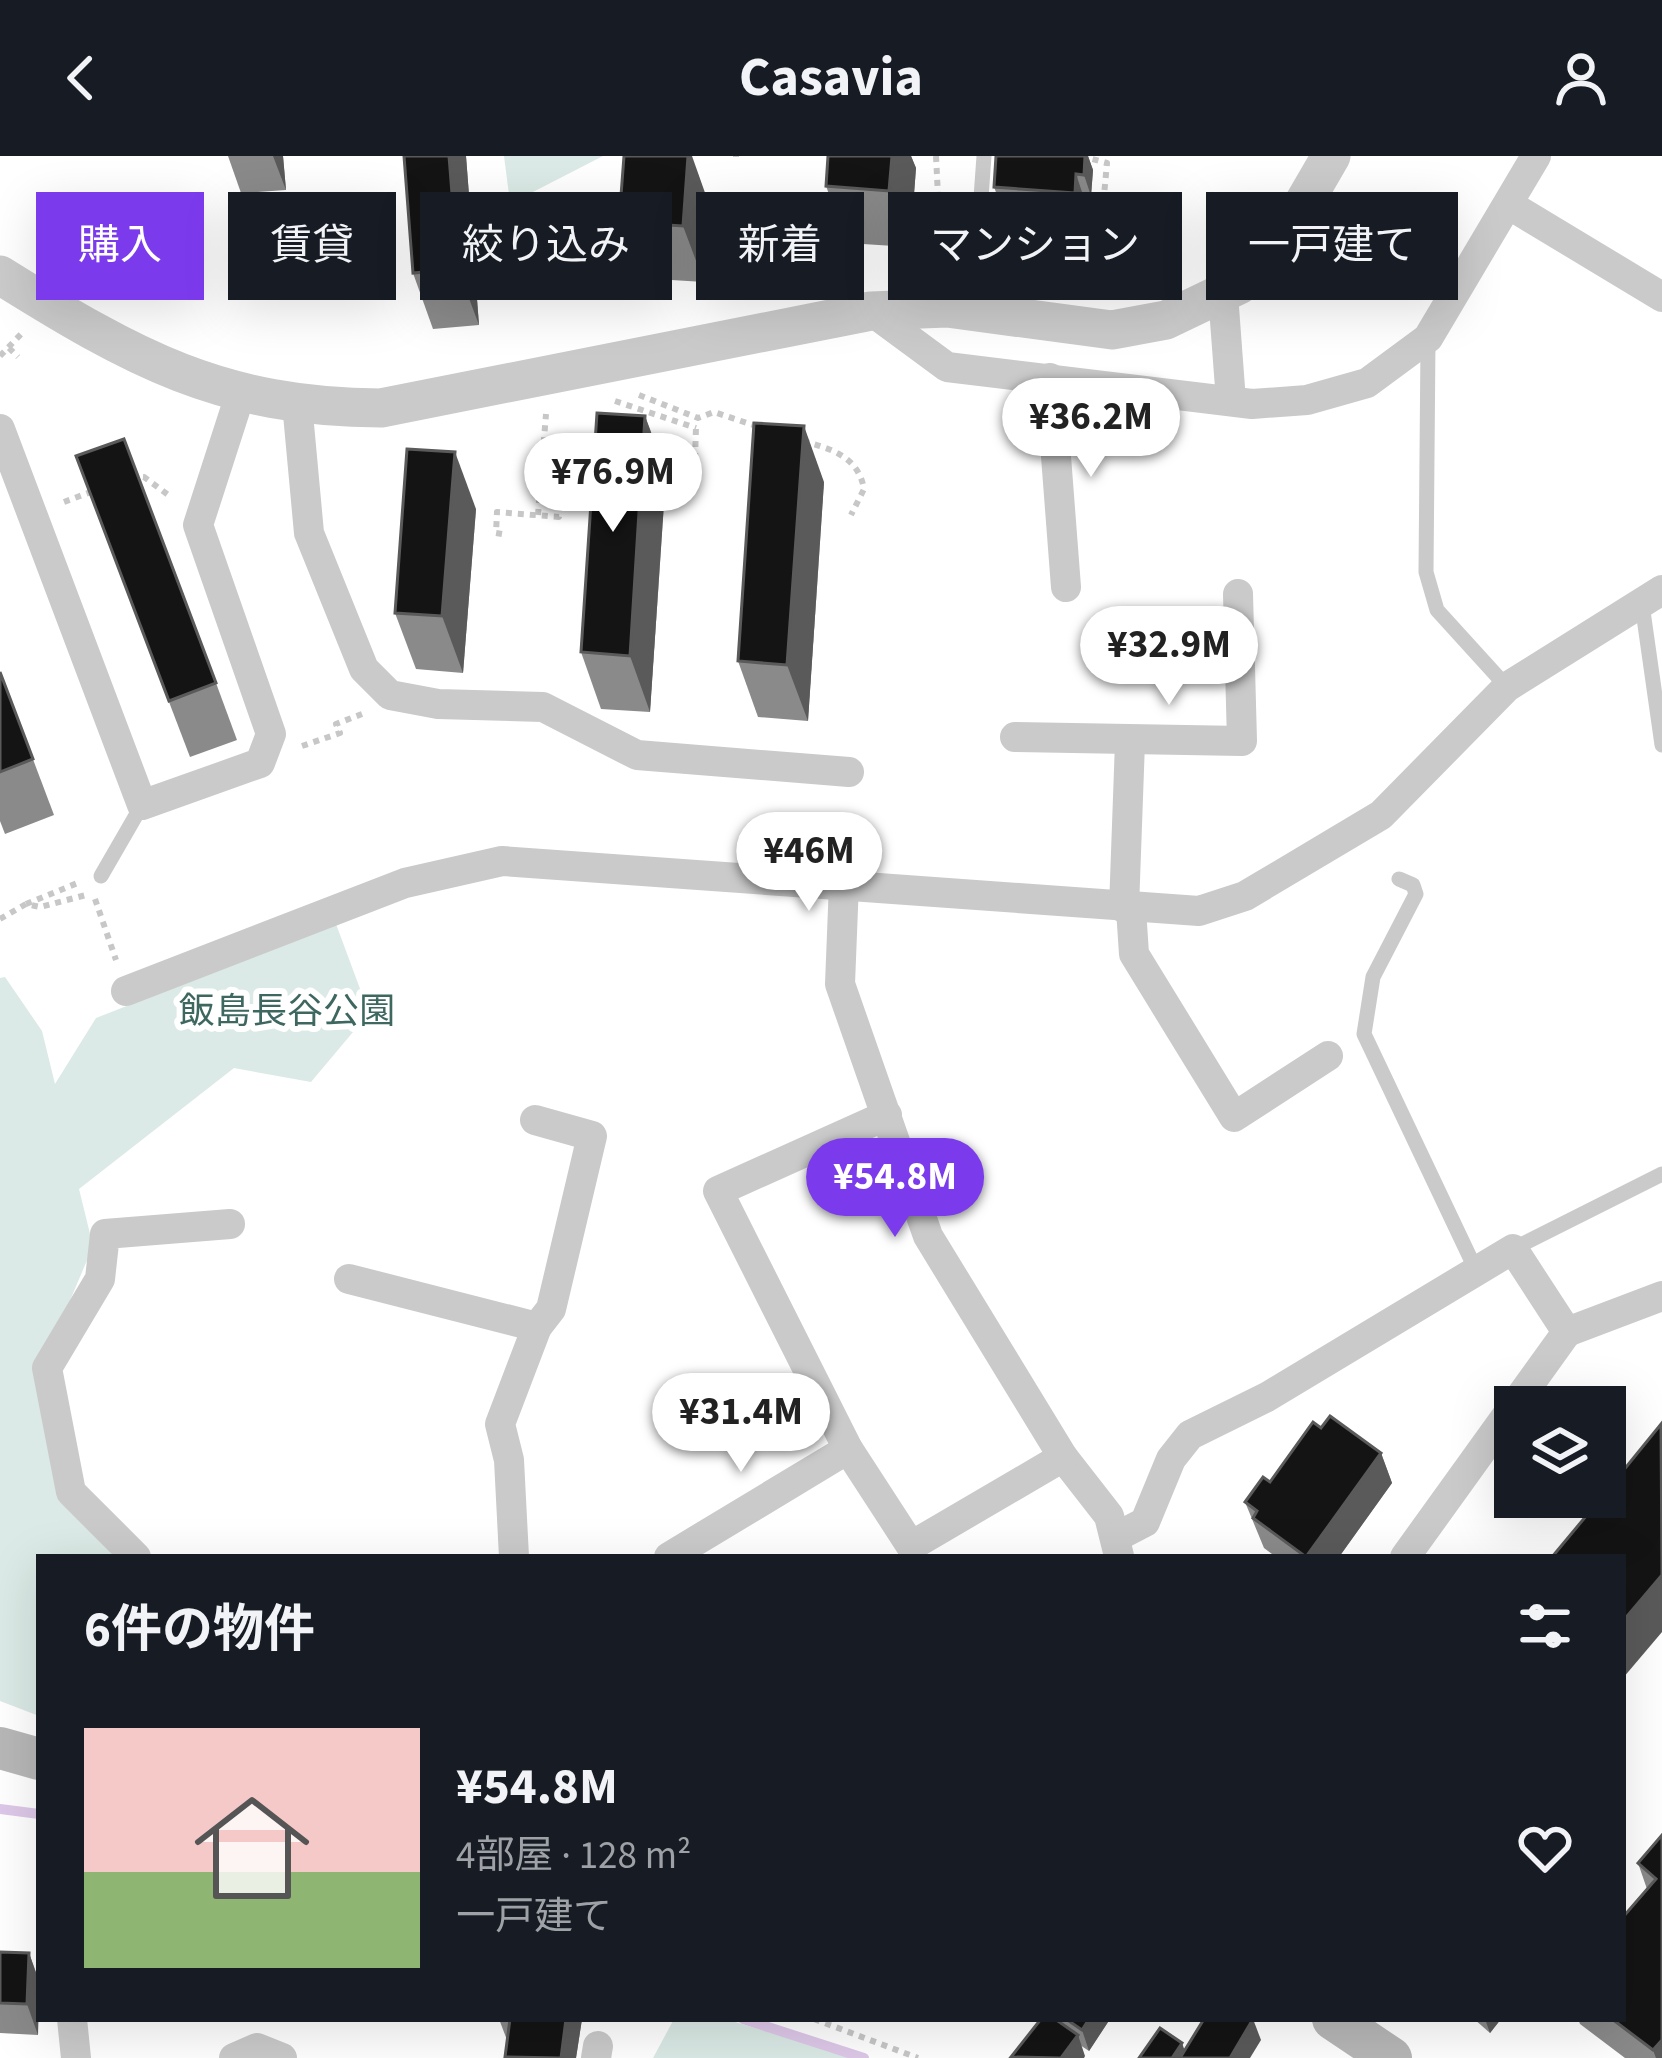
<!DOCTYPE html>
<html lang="ja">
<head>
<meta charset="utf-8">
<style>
	:root { --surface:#171b24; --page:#20242c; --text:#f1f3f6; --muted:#9ea1a6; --accent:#7c3aed }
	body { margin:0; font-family:"Source Sans 3","Noto Sans JP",sans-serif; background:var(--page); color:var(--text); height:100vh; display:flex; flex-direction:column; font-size:45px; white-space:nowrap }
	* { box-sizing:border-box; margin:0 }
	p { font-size:39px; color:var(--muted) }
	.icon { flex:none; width:66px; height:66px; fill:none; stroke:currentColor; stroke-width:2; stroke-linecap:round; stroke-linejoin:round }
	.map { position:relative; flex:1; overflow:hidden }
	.drawer { position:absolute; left:36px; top:1398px; width:1590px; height:468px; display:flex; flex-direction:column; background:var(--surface); border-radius:0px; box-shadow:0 12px 48px #0002 }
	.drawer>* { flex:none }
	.hud { position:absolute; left:36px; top:36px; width:1590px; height:108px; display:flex; gap:24px }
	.fabs { position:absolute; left:1494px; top:1230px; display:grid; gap:24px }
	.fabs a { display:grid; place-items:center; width:132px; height:132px; border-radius:0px; background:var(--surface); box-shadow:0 12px 48px #0002; font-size:60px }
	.price { position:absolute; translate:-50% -102px; padding:0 27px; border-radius:42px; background:#fff; color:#222; font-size:39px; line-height:78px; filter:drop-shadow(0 3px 6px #0008) }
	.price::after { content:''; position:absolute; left:50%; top:72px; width:36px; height:27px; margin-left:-18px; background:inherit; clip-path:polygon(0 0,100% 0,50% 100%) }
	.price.active { background:var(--accent); color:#fff }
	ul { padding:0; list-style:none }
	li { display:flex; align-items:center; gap:36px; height:300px; padding:0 48px }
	li span { display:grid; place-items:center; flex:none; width:336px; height:240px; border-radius:0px; color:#555 }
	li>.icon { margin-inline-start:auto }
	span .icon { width:144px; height:144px; fill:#fffc; stroke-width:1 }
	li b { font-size:51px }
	h2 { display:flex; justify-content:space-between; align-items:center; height:144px; padding:0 48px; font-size:51px }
	.chip { padding:0 42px; border-radius:0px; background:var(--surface); box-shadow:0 12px 48px #0002; font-size:42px; line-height:108px }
	.chip.active { background:var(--accent); color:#fff }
	header { display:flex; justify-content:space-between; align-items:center; height:156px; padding:0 48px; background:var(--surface); font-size:54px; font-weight:700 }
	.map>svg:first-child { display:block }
	.green { fill:#dbeae6 }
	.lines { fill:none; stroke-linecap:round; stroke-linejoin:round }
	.stream { stroke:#dec8e9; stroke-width:10 }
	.path { stroke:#c7c7c7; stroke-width:6; stroke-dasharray:6 6; stroke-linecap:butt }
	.service { stroke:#cacaca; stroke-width:15 }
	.minor { stroke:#cacaca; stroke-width:30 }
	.tertiary { stroke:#cacaca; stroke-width:39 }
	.secondary { stroke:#b7b7b7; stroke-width:42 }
	.wall { fill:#8a8a8a }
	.shaded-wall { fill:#5a5a5a }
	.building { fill:#141414; stroke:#5a5a5a; stroke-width:3 }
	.labels { text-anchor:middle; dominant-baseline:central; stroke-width:12; stroke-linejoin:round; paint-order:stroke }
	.park-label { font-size:36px; fill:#3d675f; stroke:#fff }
</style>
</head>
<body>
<header><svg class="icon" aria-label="back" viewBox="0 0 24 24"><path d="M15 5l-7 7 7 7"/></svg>Casavia<svg class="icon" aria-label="person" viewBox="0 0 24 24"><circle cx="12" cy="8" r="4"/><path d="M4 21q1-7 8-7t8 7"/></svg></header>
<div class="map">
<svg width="1662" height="1902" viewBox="0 0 1662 1902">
	<rect width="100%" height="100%" fill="#fff"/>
	<!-- green -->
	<g class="green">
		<path d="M504 0H603L531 37 509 39Z"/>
		<path d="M336 768 369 857 311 926 234 912 79 1033 93 1090 42 1211 66 1337 127 1401H39V1560L0 1545V822L5 821 42 875 55 928 96 862Z"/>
		<path d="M674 1863H725L854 1902H653Z"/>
	</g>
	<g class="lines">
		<!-- stream -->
		<g class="stream">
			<path d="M0 1653 39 1658"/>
			<path d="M743 1863 864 1902"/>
		</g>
		<!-- path -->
		<g class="path">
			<path d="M736 0V1"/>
			<path d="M936 0 942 119"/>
			<path d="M1081 0 1107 7 1095 137"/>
			<path d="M9 192 18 201"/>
			<path d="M0 200 24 175"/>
			<path d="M639 239 698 262 714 256 756 270"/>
			<path d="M615 245 696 272"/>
			<path d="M803 285C831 293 858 300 864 333L851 359"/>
			<path d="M651 297 666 293 694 298"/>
			<path d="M695 303 696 271"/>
			<path d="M131 320 144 321 171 341"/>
			<path d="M64 346 96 334"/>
			<path d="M538 359 546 258"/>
			<path d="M502 378 496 377 497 356 559 361 569 311 589 313 596 304"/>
			<path d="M302 590 340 577 336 568 362 558"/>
			<path d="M95 743 116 804"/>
			<path d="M26 748 80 726"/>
			<path d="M0 763 26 748 40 751 86 739"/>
			<path d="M814 1863 918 1902"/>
		</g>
		<!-- service -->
		<g class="service">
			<path d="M973 153 984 0"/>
			<path d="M1428 185 1426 416 1437 454 1507 531"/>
			<path d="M1642 448 1662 589"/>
			<path d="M101 720 142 649"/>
			<path d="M1399 723 1413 729 1416 738 1373 821 1364 878 1475 1112"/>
			<path d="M1513 1093 1662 1018"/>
		</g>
		<!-- minor -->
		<g class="minor">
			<path d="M1508 48 1662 141"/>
			<path d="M1223 138 1231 245"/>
			<path d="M871 155 947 211 1252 248 1307 244 1367 227 1428 182 1536 0"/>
			<path d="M1050 222 1066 431"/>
			<path d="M297 247 309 377 364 513 390 539 438 548 543 551 637 599 849 616"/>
			<path d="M0 273 142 649 260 607 271 578 198 369 240 239"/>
			<path d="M1015 581 1242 585 1238 438"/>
			<path d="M844 727 840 828 928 1080 1063 1301 1109 1360 1119 1400"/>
			<path d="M1124 752 1130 586"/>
			<path d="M1131 753 1134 798 1234 961 1328 900"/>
			<path d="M126 835 405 727 502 705 1199 755 1245 740 1381 659 1507 531 1662 434"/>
			<path d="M887 959 718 1035 848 1293 911 1390 1063 1301"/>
			<path d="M349 1123 537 1171"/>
			<path d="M1567 1176 1662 1140"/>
			<path d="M1118 1380 1145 1366 1171 1303 1190 1279 1267 1241 1513 1093 1567 1176 1405 1401"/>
			<path d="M136 1401 71 1336 47 1212 100 1123 105 1078 230 1068"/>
			<path d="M514 1401 509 1304 500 1268 537 1171 551 1153 592 980 535 964"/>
			<path d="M669 1401 848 1293"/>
			<path d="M72 1863 76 1902"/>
			<path d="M234 1902 257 1892 282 1902"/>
			<path d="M596 1902 598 1890"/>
		</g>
		<!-- tertiary -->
		<path class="tertiary" d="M0 119C133 202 220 251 381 252L871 155 947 152 1112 174 1166 164 1239 129 1273 100 1331 0"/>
		<!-- secondary -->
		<g class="secondary">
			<path d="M0 1592 39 1603"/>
			<path d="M1333 1863 1391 1902"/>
		</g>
	</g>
	<!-- wall -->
	<g class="wall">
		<path d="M228 0H283L286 34 241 37Z"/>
		<path d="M404 0H466L479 169 433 173 413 117Z"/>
		<path d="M828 0H911L916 12 910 91 847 87 826 30Z"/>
		<path d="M996 0H1088L1093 14 1091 40 1083 39 1082 57H1077L1080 66 1076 123 1023 120 1016 99 1019 53 1002 52 994 31Z"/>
		<path d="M709 48 704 126 639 122 619 66Z"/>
		<path d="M645 260 666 317 650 556 601 553 581 496Z"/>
		<path d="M824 326 808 565 758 561 738 505Z"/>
		<path d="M476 353 463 517 416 513 395 457Z"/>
		<path d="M97 357 216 527 237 584 190 601Z"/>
		<path d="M0 516 54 659 5 678 0 665Z"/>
		<path d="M1321 1272 1381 1297 1392 1327 1339 1401H1276L1264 1392 1245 1346 1270 1326Z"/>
		<path d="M1662 1679V1902H1625L1580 1868 1578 1863H1623L1647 1733 1638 1707Z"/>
		<path d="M0 1796 29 1797 39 1825 38 1879 0 1877Z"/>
		<path d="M499 1863H582L576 1902H505L507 1884Z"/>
		<path d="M1041 1863H1110L1089 1895Z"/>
		<path d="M1474 1863H1501L1490 1877Z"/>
	</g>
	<!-- shaded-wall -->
	<g class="shaded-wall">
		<path d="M273 0H283L286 34Z"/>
		<path d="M449 0H466L479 169 458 113Z"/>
		<path d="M688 0H692L709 48 704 126 683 70Z"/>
		<path d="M892 0H911L916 12 910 91 889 35Z"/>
		<path d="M1085 0H1088L1093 14 1091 40 1084 19Z"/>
		<path d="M1076 18 1083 39 1082 57 1075 37Z"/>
		<path d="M1072 45 1080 66 1076 123 1069 102Z"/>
		<path d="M645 260 666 317 650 556 630 500Z"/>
		<path d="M804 270 824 326 808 565 787 509Z"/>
		<path d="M455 296 476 353 463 517 442 460Z"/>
		<path d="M1381 1297 1392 1327 1339 1401H1306Z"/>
		<path d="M1662 1419V1476L1623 1522V1465Z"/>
		<path d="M29 1797 39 1825 38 1879 27 1848Z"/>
		<path d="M566 1863H582L576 1902H561Z"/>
		<path d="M1089 1863H1110L1089 1895 1082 1874Z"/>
		<path d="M1253 1863 1261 1884 1250 1902H1230Z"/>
		<path d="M1485 1863H1501L1490 1877Z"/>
		<path d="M1078 1879 1085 1900 1084 1902H1061Z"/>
		<path d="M1662 1884V1902H1656L1653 1894Z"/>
		<path d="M1182 1887 1186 1898 1183 1902H1172Z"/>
	</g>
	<!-- building -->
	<g class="building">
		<path d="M404 0H449L458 113 413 117Z"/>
		<path d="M624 0H688L683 70 619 66Z"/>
		<path d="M828 0H892L889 35 826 30Z"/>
		<path d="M996 0H1085L1084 19 1076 18 1075 37 994 31Z"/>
		<path d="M1019 42 1072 45 1069 102 1016 99Z"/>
		<path d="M597 257 645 260 630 500 581 496Z"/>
		<path d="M754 267 804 270 787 509 738 505Z"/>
		<path d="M124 283 216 527 169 545 76 300Z"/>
		<path d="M407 293 455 296 442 460 395 457Z"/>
		<path d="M0 516 33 603 0 616Z"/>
		<path d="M1330 1260 1381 1297 1306 1401 1253 1362 1257 1355 1245 1346 1263 1321 1270 1326 1313 1266 1321 1272Z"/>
		<path d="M1661 1268 1662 1419 1623 1465V1401H1552L1602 1341H1605V1337Z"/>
		<path d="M1662 1679V1884L1653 1894 1612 1863H1623V1761L1656 1723 1638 1707Z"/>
		<path d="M0 1796 29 1797 27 1848 0 1847Z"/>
		<path d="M510 1863H566L561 1902 505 1901Z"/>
		<path d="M1041 1863H1055L1078 1879 1061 1902 1011 1901Z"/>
		<path d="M1066 1863H1089L1082 1874Z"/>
		<path d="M1204 1863H1253L1230 1902H1180Z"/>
		<path d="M1160 1872 1182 1887 1172 1902H1139Z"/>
	</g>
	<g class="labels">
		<!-- park labels -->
		<g class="park-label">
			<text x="287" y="855">飯島長谷公園</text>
		</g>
	</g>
</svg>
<div class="fabs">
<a><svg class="icon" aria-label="layers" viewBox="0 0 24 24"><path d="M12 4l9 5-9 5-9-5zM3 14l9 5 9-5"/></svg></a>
</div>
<b class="price" style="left:1091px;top:324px">¥36.2M</b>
<b class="price" style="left:613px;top:379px">¥76.9M</b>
<b class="price" style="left:1169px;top:552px">¥32.9M</b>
<b class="price" style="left:809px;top:758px">¥46M</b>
<b class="price active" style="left:895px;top:1084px">¥54.8M</b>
<b class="price" style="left:741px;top:1319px">¥31.4M</b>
<div class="hud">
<a class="chip active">購入</a>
<a class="chip">賃貸</a>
<a class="chip">絞り込み</a>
<a class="chip">新着</a>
<a class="chip">マンション</a>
<a class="chip">一戸建て</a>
</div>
<section class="drawer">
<h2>6件の物件<svg class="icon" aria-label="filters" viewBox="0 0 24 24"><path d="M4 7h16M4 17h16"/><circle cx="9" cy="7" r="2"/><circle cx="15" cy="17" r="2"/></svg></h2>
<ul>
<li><span style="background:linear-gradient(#f6c9c9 60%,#8fb573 0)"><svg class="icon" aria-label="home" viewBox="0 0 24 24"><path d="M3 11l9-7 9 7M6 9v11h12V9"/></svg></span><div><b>¥54.8M</b><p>4部屋 · 128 m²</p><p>一戸建て</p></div><svg class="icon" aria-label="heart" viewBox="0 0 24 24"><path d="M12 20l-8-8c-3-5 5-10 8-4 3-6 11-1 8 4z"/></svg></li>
</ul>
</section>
</div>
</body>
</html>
